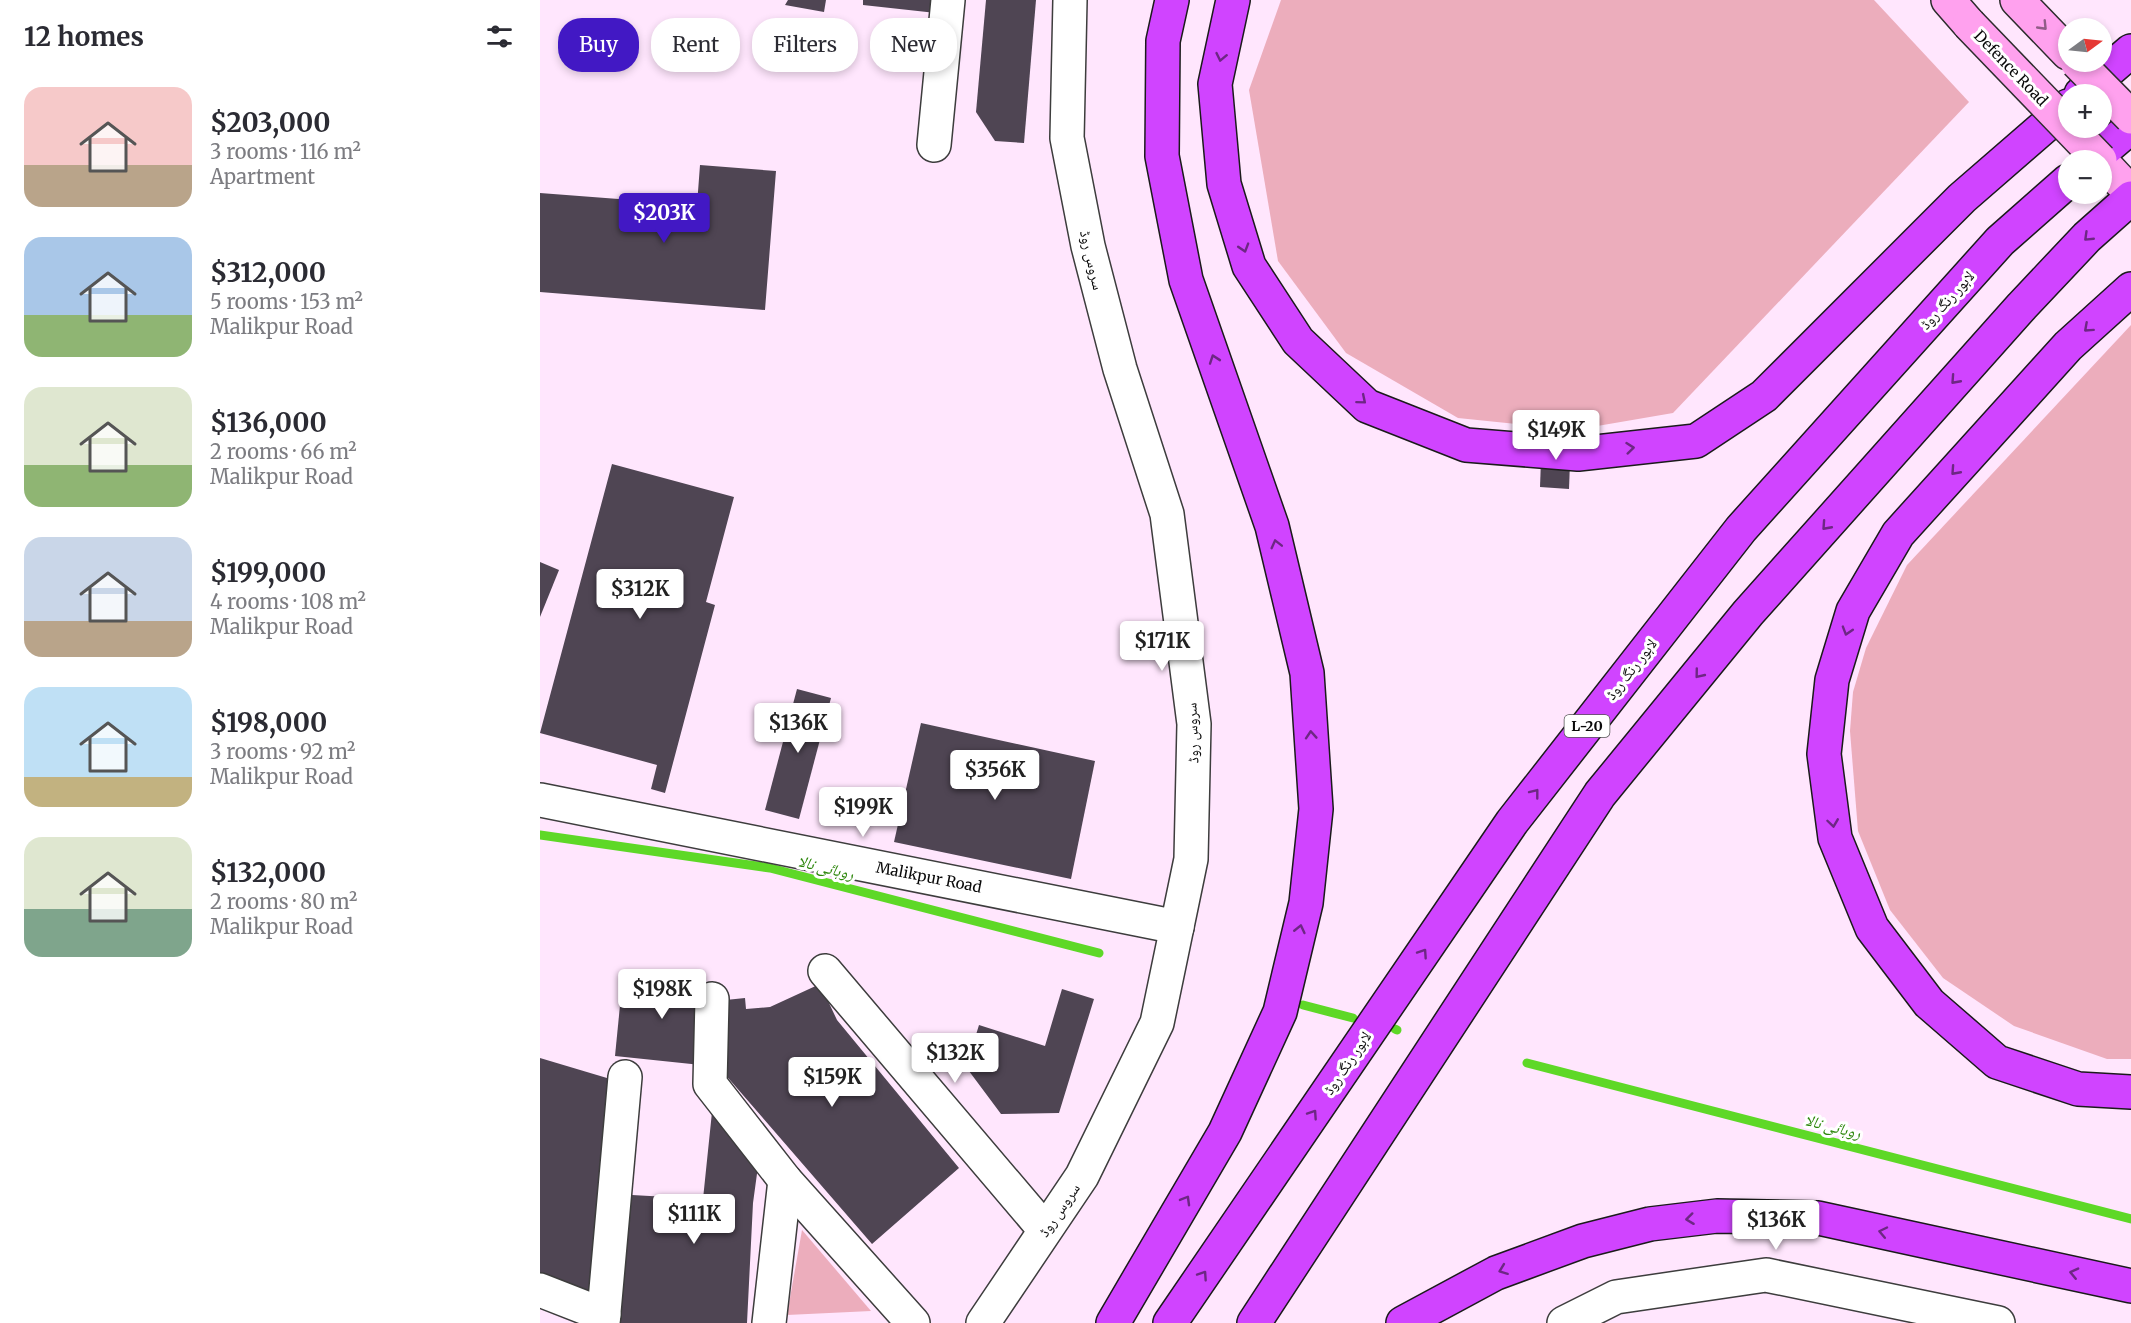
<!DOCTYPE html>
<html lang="en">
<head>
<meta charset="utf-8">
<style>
	:root { --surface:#fff; --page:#f2f2f3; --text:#2b2b33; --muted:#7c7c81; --accent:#4218c4 }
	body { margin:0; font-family:Merriweather,"Noto Naskh Arabic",serif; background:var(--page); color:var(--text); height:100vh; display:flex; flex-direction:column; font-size:22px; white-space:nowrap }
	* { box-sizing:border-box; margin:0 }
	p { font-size:20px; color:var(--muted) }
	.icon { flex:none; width:33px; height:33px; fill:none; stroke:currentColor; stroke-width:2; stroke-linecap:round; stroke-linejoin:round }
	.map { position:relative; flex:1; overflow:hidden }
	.panel { display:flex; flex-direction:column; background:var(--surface); width:540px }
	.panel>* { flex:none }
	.hud { position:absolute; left:18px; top:18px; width:570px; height:54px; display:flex; gap:12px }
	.needle { width:39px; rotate:75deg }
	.tools { position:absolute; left:1518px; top:18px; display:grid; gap:12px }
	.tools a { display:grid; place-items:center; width:54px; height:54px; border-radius:50%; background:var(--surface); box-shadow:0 3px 9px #0003; font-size:30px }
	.price { position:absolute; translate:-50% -51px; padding:0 14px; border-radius:6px; background:#fff; color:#222; font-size:20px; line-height:39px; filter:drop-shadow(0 2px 3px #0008) }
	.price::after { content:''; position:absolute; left:50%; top:36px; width:18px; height:14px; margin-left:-9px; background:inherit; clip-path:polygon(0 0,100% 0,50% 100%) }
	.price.active { background:var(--accent); color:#fff }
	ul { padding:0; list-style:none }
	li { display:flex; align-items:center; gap:18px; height:150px; padding:0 24px }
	li span { display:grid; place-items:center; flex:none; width:168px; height:120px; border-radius:18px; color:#555 }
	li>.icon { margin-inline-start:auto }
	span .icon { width:72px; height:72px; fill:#fffc; stroke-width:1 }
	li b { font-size:26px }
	h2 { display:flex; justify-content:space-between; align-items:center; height:72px; padding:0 24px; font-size:26px }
	.tag { padding:0 21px; border-radius:24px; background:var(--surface); box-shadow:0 3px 9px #0003; font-size:21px; line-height:54px }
	.tag.active { background:var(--accent); color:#fff }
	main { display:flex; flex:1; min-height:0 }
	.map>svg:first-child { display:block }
	.green { fill:#ecadbc }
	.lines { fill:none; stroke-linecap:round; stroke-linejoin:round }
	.stream { stroke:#5ed827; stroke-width:9 }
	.building { fill:#4f4553 }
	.minor-casing { stroke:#3d3d3d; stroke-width:36 }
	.tertiary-casing { stroke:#3d3d3d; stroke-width:36 }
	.secondary-casing { stroke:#2c2c2c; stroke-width:36 }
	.motorway-casing { stroke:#1b1b1b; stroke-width:36 }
	.minor { stroke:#fff; stroke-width:33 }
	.tertiary { stroke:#fff; stroke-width:33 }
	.secondary { stroke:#ffa1ee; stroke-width:33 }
	.motorway { stroke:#d044ff; stroke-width:33 }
	.secondary-bridge-casing { stroke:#2c2c2c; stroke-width:36; stroke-linecap:butt }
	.secondary-bridge { stroke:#ffa1ee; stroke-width:33 }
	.oneway { stroke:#915d87 }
	.oneway2 { stroke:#6d2784 }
	.labels { text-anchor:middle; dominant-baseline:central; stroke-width:6; stroke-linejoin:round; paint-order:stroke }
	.shield { fill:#fff; stroke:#545454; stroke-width:1.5 }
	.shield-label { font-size:14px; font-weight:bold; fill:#0a0a0a }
	.street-label { font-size:15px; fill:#0a0a0a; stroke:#fff }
	.water-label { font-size:16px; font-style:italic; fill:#2d870c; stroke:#fff }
</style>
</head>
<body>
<main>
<section class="panel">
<h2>12 homes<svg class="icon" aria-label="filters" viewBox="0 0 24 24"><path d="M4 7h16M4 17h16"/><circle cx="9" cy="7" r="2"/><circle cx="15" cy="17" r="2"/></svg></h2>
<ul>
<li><span style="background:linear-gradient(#f6c9c9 65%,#b9a48a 0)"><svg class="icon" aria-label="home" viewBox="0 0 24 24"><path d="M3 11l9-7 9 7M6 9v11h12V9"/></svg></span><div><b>$203,000</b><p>3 rooms · 116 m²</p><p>Apartment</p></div></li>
<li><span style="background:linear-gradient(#a9c7e8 65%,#8fb573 0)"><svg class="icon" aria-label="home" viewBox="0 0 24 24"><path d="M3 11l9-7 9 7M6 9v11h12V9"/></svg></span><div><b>$312,000</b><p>5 rooms · 153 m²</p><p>Malikpur Road</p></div></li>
<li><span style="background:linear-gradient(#dfe7d0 65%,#8fb573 0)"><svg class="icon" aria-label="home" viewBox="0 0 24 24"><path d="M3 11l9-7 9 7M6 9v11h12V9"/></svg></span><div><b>$136,000</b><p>2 rooms · 66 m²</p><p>Malikpur Road</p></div></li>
<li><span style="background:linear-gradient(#c9d6e8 70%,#b9a48a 0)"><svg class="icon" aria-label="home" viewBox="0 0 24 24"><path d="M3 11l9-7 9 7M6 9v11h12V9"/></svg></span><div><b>$199,000</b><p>4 rooms · 108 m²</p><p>Malikpur Road</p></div></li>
<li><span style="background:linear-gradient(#bfe0f5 75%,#c2b280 0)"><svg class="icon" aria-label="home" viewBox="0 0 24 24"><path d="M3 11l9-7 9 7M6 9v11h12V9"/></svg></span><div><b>$198,000</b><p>3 rooms · 92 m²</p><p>Malikpur Road</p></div></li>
<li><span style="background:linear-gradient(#dfe7d0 60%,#7fa58c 0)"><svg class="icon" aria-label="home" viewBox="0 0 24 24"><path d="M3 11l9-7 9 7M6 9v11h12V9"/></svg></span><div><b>$132,000</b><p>2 rooms · 80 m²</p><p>Malikpur Road</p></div></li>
</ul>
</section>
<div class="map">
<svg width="1591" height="1323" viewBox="0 0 1591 1323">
	<rect width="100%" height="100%" fill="#ffe6fd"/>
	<!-- green -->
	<g class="green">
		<path d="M741 0H1334L1429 102 1133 413 1034 430 918 418 806 353 738 261 709 90Z"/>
		<path d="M1591 325V1059H1567L1474 1026 1403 978 1350 910 1318 831 1310 731 1313 692 1326 648 1367 565Z"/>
		<path d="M262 1230 331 1311 247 1315Z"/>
	</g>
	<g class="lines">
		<!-- stream -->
		<g class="stream">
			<path d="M0 835 230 868 559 953"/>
			<path d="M763 1005 813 1018"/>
			<path d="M855 1029 857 1030"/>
			<path d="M987 1063 1591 1219"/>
		</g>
	</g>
	<!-- building -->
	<g class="building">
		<path d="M248 0H286L284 12 245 5Z"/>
		<path d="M323 0H398L396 13 323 5Z"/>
		<path d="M446 0H496L484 143 455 141 436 112Z"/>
		<path d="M160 165 236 171 225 310 0 292V193L157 205Z"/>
		<path d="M1002 433 1031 435 1029 489 1000 487Z"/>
		<path d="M72 464 194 497 166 602 175 605 125 793 111 789 117 765 0 733Z"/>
		<path d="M0 562 19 570 0 617Z"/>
		<path d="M257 689 291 698 259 819 225 810Z"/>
		<path d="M381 723 555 761 531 879 354 842Z"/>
		<path d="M83 975 168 984 161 1065 75 1056Z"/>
		<path d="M280 984 297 1020 419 1168 332 1244 183 1072 176 1001 205 998 206 1009 230 1007Z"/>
		<path d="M522 989 554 999 519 1113 461 1114 426 1067 439 1025 505 1046Z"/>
		<path d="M0 1058 77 1081 54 1300 0 1279Z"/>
		<path d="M172 1112 219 1159 213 1203 207 1323H79L82 1270 92 1195 163 1199Z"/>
	</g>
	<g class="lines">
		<defs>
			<g id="minor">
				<path d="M394 145 408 0"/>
				<path d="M285 971 505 1230"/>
				<path d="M172 999 170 1084 245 1180 373 1323"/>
				<path d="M0 1290 64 1315"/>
				<path d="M63 1323 85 1077"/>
				<path d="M229 1323 245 1180"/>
			</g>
			<g id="tertiary">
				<path d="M0 800 637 927"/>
				<path d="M443 1323 542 1176 617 1023 651 859 654 724 627 514 580 369 548 246 527 138 530 0"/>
				<path d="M1024 1323 1076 1297 1226 1275 1458 1323"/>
			</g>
			<g id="secondary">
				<path d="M1408 0 1429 24"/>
				<path d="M1477 0 1528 53"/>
				<path d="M1562 162 1591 193"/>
			</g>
			<g id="motorway">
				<path d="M693 0 675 84 684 184 709 266 758 341 827 406 926 445 1038 454 1156 441 1224 396 1422 198 1528 106"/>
				<path d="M1541 94 1591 51"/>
				<path d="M1552 160 1591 127"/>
				<path d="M1591 289 1528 346 1358 534 1313 611 1292 680 1284 754 1295 838 1332 928 1389 1003 1457 1062 1538 1089 1591 1092"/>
				<path d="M573 1323 685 1132 740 1012 766 903 776 809 767 673 732 526 646 280 622 156 623 41 632 0"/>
				<path d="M630 1323 972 822 1201 529 1460 241 1528 181"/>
				<path d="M714 1323 1060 794 1208 613 1482 306 1547 237 1591 198"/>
				<path d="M863 1323 956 1273 1043 1241 1110 1224 1177 1216 1278 1218 1591 1286"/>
			</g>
		</defs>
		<!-- minor casing -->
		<use href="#minor" class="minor-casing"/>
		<!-- tertiary casing -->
		<use href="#tertiary" class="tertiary-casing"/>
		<!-- secondary casing -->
		<use href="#secondary" class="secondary-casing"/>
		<!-- motorway casing -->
		<use href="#motorway" class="motorway-casing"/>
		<!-- minor -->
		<use href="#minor" class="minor"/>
		<!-- tertiary -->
		<use href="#tertiary" class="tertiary"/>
		<!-- secondary -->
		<use href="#secondary" class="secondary"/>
		<!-- motorway -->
		<use href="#motorway" class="motorway"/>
		<defs>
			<g id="secondary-bridge">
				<path d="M1429 24 1560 160"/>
				<path d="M1537 62 1591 117"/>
			</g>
		</defs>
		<!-- secondary-bridge casing -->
		<use href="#secondary-bridge" class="secondary-bridge-casing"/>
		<!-- secondary-bridge -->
		<use href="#secondary-bridge" class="secondary-bridge"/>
	</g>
	<!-- one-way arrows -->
	<defs><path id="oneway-chevron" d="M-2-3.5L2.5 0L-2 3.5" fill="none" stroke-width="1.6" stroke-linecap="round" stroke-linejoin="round" transform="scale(1.5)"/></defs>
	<use class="oneway" href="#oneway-chevron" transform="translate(1503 26) rotate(46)"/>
	<g class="oneway2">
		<use href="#oneway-chevron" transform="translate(681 57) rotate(102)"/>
		<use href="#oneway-chevron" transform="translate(1548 237) rotate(136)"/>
		<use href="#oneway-chevron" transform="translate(704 248) rotate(73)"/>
		<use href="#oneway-chevron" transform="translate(1548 328) rotate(138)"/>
		<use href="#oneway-chevron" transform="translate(674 359) rotate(-109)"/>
		<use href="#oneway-chevron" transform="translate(1415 380) rotate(132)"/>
		<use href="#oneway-chevron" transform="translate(822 400) rotate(40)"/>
		<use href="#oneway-chevron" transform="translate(1090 448) rotate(-6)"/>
		<use href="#oneway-chevron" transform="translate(1415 471) rotate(132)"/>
		<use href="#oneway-chevron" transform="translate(1286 526) rotate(132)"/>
		<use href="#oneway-chevron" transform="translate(736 544) rotate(-104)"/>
		<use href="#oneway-chevron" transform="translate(1307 631) rotate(107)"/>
		<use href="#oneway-chevron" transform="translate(1159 674) rotate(129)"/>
		<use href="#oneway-chevron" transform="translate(771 735) rotate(-94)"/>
		<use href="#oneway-chevron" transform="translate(995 793) rotate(-52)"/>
		<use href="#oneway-chevron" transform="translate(1293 823) rotate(82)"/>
		<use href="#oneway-chevron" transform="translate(760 929) rotate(-77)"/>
		<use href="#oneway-chevron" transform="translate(883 953) rotate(-56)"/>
		<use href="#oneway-chevron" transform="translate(773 1114) rotate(-56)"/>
		<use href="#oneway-chevron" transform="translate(646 1200) rotate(-60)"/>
		<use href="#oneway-chevron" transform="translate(1150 1219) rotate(173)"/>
		<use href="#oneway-chevron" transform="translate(1343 1232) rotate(-168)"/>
		<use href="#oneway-chevron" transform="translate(963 1270) rotate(159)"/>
		<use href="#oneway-chevron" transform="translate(1534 1273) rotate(-167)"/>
		<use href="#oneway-chevron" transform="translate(663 1275) rotate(-56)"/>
	</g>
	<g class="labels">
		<!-- shield labels -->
		<rect class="shield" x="1024.5" y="715" width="45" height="22" rx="4.5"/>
		<g class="shield-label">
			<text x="1047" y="726">L-20</text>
		</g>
		<!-- street labels -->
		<g class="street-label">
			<text transform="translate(1471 68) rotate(46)">Defence Road</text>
			<text transform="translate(552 260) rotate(77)">سروس روڈ</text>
			<text transform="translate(1407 300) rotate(-48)">لاہور رنگ روڈ</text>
			<text transform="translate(1091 669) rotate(-52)">لاہور رنگ روڈ</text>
			<text transform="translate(652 733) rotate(-92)">سروس روڈ</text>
			<text transform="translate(389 877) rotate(11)">Malikpur Road</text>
			<text transform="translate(807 1063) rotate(-56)">لاہور رنگ روڈ</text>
			<text transform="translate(519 1210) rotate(-56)">سروس روڈ</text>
		</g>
		<!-- water labels -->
		<g class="water-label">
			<text transform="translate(286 867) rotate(14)">روہائی نالا</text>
			<text transform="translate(1293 1126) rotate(14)">روہائی نالا</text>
		</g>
	</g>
</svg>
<div class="tools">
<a><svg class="needle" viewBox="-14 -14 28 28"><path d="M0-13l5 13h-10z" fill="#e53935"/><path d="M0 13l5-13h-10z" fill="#7c7c81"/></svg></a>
<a>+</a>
<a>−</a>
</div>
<b class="price active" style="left:124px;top:244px">$203K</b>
<b class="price" style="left:1016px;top:461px">$149K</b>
<b class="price" style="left:100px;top:620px">$312K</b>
<b class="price" style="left:622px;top:672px">$171K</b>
<b class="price" style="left:258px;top:754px">$136K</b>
<b class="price" style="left:455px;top:801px">$356K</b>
<b class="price" style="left:323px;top:838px">$199K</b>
<b class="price" style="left:122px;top:1020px">$198K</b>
<b class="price" style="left:415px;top:1084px">$132K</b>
<b class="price" style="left:292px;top:1108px">$159K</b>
<b class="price" style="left:154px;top:1245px">$111K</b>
<b class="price" style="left:1236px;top:1251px">$136K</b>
<div class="hud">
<a class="tag active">Buy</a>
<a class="tag">Rent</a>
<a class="tag">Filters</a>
<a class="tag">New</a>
</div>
</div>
</main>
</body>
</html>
